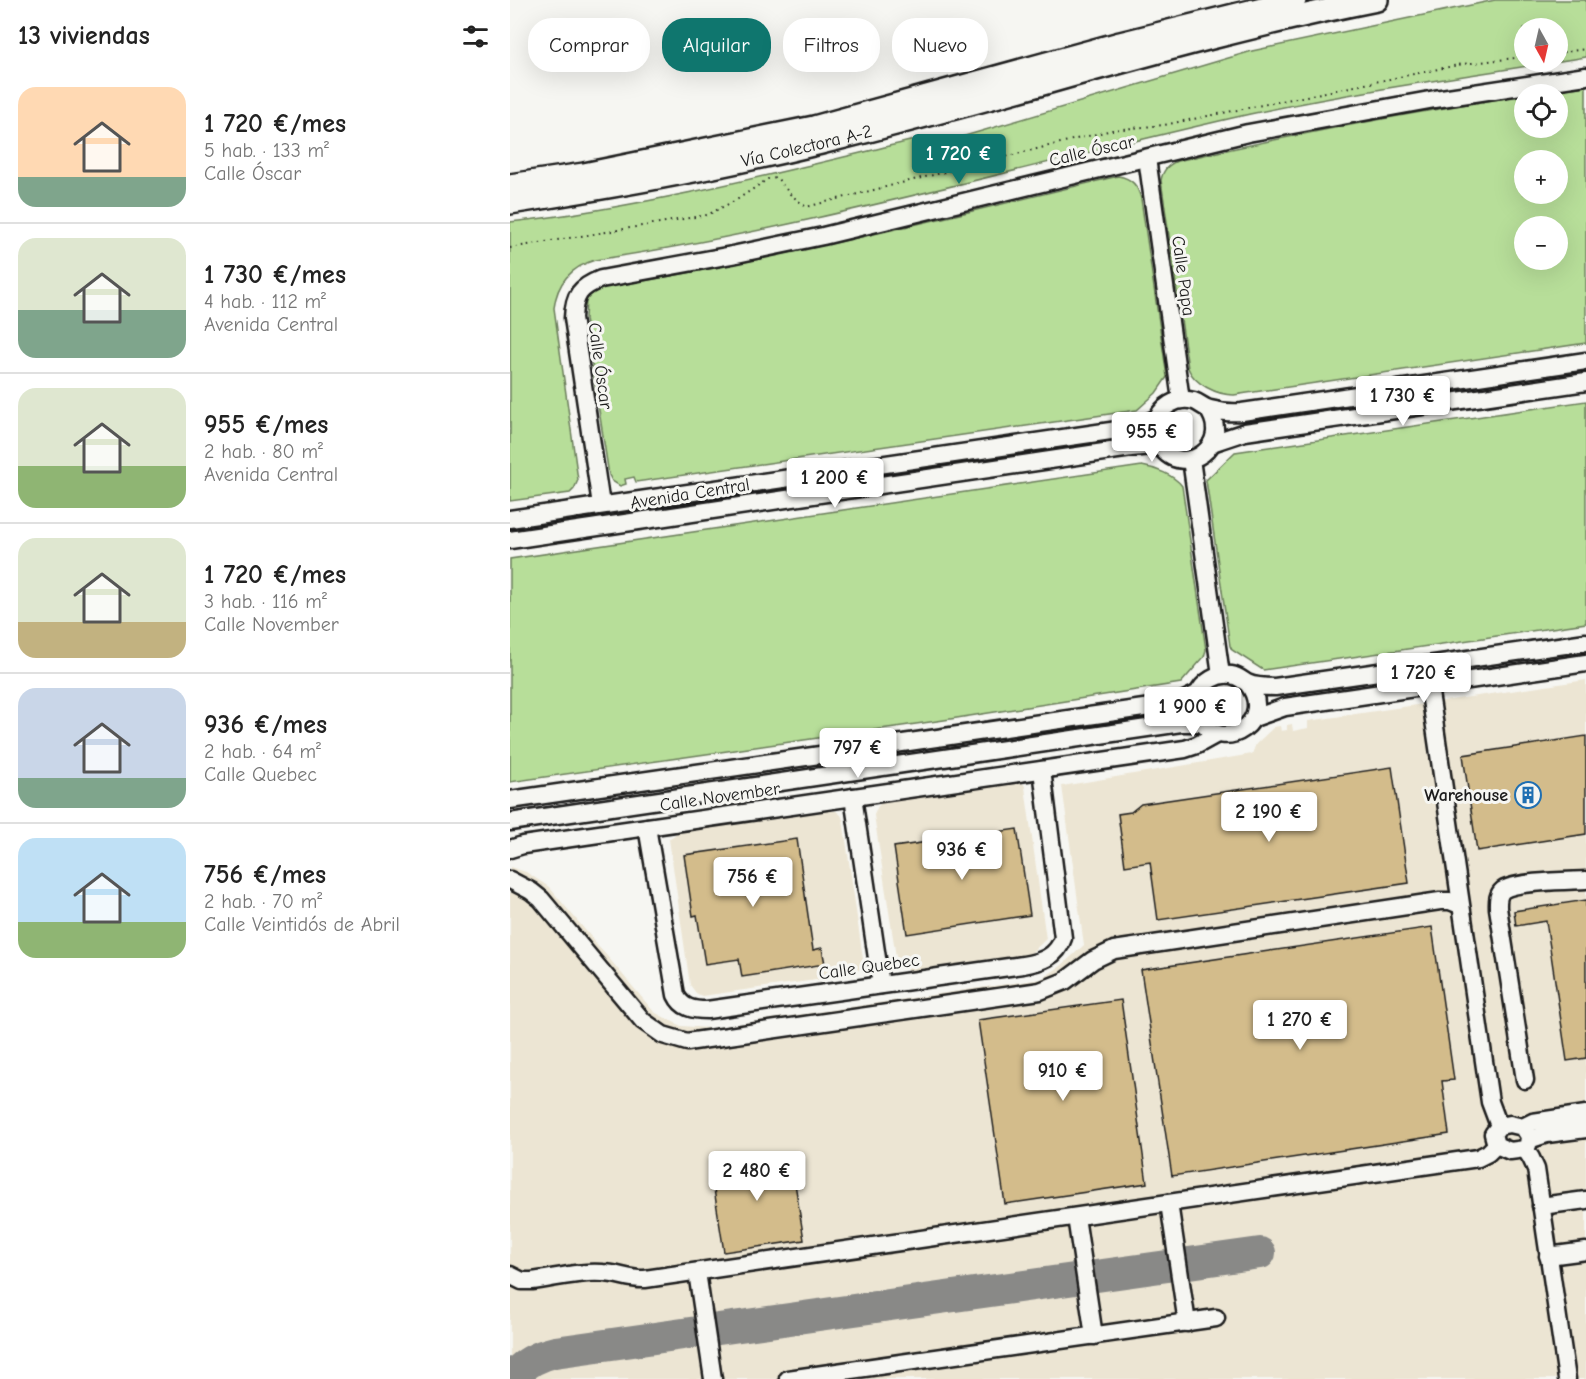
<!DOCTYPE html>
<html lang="es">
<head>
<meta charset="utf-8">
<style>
	:root { --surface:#fff; --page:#f6f6f6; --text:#222; --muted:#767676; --line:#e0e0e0; --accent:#0f766e }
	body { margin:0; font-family:"Comic Neue",sans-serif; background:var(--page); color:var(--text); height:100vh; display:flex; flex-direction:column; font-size:22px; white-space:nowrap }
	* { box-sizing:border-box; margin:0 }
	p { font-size:20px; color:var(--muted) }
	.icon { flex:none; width:33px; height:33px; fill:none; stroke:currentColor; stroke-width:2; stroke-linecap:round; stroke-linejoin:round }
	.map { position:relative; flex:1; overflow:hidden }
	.side { display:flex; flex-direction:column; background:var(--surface); width:510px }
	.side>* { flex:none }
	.top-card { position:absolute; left:18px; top:18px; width:570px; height:54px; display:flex; gap:12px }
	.needle { width:39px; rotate:172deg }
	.tools { position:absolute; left:1004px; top:18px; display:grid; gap:12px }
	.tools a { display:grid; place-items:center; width:54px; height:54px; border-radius:50%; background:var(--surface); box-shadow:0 6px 24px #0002; font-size:30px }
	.price { position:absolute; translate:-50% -51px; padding:0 14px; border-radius:6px; background:#fff; color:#222; font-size:20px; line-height:39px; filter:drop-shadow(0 2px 3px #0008) }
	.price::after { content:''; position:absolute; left:50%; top:36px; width:18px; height:14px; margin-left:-9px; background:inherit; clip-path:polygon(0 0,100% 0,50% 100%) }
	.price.active { background:var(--accent); color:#fff }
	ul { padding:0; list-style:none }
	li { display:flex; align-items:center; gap:18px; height:150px; padding:0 18px }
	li+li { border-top:2px solid var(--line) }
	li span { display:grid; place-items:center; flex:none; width:168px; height:120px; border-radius:18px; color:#555 }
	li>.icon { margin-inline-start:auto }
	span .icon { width:72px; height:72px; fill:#fffc; stroke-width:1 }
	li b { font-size:26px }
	h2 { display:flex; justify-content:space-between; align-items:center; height:72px; padding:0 18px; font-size:26px }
	.pill { padding:0 21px; border-radius:24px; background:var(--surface); box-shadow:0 6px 24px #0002; font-size:21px; line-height:54px }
	.pill.active { background:var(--accent); color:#fff }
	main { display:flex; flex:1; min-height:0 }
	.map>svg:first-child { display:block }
	.built { fill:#ece5d3 }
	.green { fill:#b7de99; stroke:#6a7d5a; stroke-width:1.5; fill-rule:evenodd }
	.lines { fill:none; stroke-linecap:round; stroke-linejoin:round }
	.taxiway { stroke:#898987; stroke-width:32 }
	.building { fill:#d3bc8b; stroke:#1c1c1c; stroke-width:1.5 }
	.minor-casing { stroke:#1c1c1c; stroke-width:21 }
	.major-casing { stroke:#1c1c1c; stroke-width:26 }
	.path { stroke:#1c1c1c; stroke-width:2; stroke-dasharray:1.5 4.5; stroke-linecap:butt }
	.minor { stroke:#f6f6f2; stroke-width:16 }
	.major { stroke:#f6f6f2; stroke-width:21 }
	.labels { text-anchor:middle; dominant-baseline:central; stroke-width:6; stroke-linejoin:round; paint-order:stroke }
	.street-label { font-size:18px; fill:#1c1c1c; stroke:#f6f6f2 }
	.poi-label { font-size:18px; font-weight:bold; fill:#1c1c1c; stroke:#f6f6f2; text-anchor:end }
</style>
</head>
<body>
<main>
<section class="side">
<h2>13 viviendas<svg class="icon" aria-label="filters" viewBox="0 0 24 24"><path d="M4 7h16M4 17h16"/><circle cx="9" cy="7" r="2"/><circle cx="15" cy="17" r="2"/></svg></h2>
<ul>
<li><span style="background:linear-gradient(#ffd9b3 75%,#7fa58c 0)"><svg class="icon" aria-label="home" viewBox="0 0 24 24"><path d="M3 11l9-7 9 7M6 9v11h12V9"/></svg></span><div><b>1 720 €/mes</b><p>5 hab. · 133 m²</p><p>Calle Óscar</p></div></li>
<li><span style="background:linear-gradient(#dfe7d0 60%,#7fa58c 0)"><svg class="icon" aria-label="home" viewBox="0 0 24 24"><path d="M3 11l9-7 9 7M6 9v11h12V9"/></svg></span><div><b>1 730 €/mes</b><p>4 hab. · 112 m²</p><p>Avenida Central</p></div></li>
<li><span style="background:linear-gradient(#dfe7d0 65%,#8fb573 0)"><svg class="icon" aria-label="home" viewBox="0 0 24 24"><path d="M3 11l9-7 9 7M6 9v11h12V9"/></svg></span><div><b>955 €/mes</b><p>2 hab. · 80 m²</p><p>Avenida Central</p></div></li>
<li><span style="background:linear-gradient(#dfe7d0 70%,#c2b280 0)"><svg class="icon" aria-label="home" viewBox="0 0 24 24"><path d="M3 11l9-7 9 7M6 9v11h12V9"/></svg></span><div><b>1 720 €/mes</b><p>3 hab. · 116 m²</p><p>Calle November</p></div></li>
<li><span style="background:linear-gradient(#c9d6e8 75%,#7fa58c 0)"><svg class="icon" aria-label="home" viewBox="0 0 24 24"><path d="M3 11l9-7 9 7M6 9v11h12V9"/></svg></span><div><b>936 €/mes</b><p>2 hab. · 64 m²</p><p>Calle Quebec</p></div></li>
<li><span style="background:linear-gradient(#bfe0f5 70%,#8fb573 0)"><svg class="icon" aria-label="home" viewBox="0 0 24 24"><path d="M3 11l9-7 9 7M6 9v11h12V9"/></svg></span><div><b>756 €/mes</b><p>2 hab. · 70 m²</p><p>Calle Veintidós de Abril</p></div></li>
</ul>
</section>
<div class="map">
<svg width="1076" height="1379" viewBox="0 0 1076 1379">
	<rect width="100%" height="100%" fill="#f6f6f2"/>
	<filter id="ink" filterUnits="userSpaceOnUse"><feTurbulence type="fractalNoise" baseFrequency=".0167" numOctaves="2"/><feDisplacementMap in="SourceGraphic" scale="12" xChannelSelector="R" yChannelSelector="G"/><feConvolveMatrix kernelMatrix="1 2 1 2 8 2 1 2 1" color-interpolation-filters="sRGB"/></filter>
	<g filter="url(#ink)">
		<!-- built -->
		<g class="built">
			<path d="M1076 680V1379H0V867L16 872 39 887 144 1012 171 1026 200 1028 531 979 551 966 574 945 552 786 742 754 746 744 764 727 770 726 771 731 777 730V725L782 724 783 731 798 728V721Z"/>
			<path d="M510 783 514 784 515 787 536 939 516 958 406 975 399 973 386 957 364 815 368 806 372 802Z"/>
			<path d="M317 811H326L331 815 333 820 353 959 352 965 348 971 342 975 192 996 186 993 180 985 159 839 170 831Z"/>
		</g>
		<!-- green -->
		<g class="green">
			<path d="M985 0H1076V57C964 75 851 90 740 114 522 163 306 227 85 260 61 267 47 283 44 308L68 480 64 489 60 493 0 501V222C136 207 271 172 404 140L422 144 448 138 742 51ZM1047 28V62H1014V28Z"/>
			<path d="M1076 86V343L724 395C707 395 684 384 678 368L651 180C653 170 658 165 667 161 782 135 897 113 1014 95V128H1047V94H1019ZM1014 160H1047V194H1014ZM1014 226H1047V260H1014Z"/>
			<path d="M608 176C622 178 628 186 631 199L657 377 646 393 627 410 126 482 124 477 115 479 116 484 110 486 102 481 99 475 75 319 76 299 86 291 97 287C269 259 439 217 608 176Z"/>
			<path d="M1076 401V623L753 670 722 650 720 646 696 480 725 452Z"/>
			<path d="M632 466C645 468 664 475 672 486L696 650 694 657 671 683 434 720 0 782V559Z"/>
		</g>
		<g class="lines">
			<!-- taxiway -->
			<path class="taxiway" d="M1 1379C12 1364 27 1356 45 1352L750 1253"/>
		</g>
		<!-- building -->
		<g class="building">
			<path d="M1076 736V834L967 851 953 755Z"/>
			<path d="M882 767 899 883 648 920 640 862 615 866 608 814 621 812 631 804Z"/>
			<path d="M507 829 520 915 397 934 384 847Z"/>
			<path d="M287 839 303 950 312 948 315 964 232 977 229 959 195 964 187 915 183 916 174 855Z"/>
			<path d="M1076 900V1058L1057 1061 1036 921 1006 926 1004 911Z"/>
			<path d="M922 927 944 1080 932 1081 939 1134 662 1176 631 970Z"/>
			<path d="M611 1000 637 1183 495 1204 468 1020Z"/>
			<path d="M280 1152 294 1240 214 1252 200 1164Z"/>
		</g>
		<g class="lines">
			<defs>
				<g id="minor">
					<path d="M637 158 671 400"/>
					<path d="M697 408C725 445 673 480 650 446 646 440 644 431 646 424 649 407 667 396 684 401 690 403 694 408 700 409 711 412 721 413 732 412L1076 361"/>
					<path d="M702 443 735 432 1076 382"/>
					<path d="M681 459 711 675"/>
					<path d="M91 505 63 318C64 295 70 287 91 279L222 255 313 236 738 133 925 99 1076 76"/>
					<path d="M0 519 628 427 647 418"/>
					<path d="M0 540 621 448 642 446 651 448"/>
					<path d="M738 684C766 720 714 755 691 721 686 713 685 703 688 694 693 682 707 673 721 675 728 676 732 680 737 683 745 687 756 687 765 687L1076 642"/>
					<path d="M919 686 980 1102 989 1126"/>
					<path d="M744 718 775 707 1076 663"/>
					<path d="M343 797 371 985"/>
					<path d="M0 800 668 703 689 693"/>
					<path d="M0 822 671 723H693"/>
					<path d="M137 827 166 995C172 1008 183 1010 197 1010L513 965C531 962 547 957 553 938L532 770"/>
					<path d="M0 849 13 845 675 749 687 745 707 734"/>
					<path d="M0 880 21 891 31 899 133 1021 153 1035 177 1042 530 991 555 981 583 960 604 950 930 901H940L950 905"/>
					<path d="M1015 1080 988 908C988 902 987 895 993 890 1007 881 1059 881 1076 880"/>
					<path d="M1013 1127 1019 1136 1018 1145 1015 1149 1000 1151 986 1145 983 1134 989 1126 1000 1124 1013 1127 1023 1122 1076 1114"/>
					<path d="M1019 1140 1037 1134 1076 1129"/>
					<path d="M1015 1149 1021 1158 1026 1169 1057 1379"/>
					<path d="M659 1203 677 1323"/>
					<path d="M1031 1206 1076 1200"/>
					<path d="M566 1217 584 1336"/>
					<path d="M1038 1256 1076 1251"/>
					<path d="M187 1272 203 1379"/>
					<path d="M0 1275 12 1281H22C45 1278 70 1271 93 1273 107 1273 120 1280 135 1279L968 1158 978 1153 986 1145"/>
					<path d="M278 1379 706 1318"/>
				</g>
				<g id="major">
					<path d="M0 185 74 174 304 127 610 43 785 0"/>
					<path id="s1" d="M0 203C104 187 208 168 311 143 497 98 679 37 867 0"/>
				</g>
			</defs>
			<!-- minor casing -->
			<use href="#minor" class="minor-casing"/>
			<!-- major casing -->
			<use href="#major" class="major-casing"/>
			<!-- path -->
			<g class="path">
				<path d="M1047 53 1076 49"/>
				<path d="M0 248 197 215 228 199 258 179 267 178 280 194 296 207 602 130 654 125 953 64 1014 57"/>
			</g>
			<!-- minor -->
			<use href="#minor" class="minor"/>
			<!-- major -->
			<use href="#major" class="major"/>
		</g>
	</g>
	<!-- icons -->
	<defs>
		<symbol id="building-ring" viewBox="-11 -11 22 22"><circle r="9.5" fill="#f6f6f2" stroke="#1f6fb2" stroke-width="1.5"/><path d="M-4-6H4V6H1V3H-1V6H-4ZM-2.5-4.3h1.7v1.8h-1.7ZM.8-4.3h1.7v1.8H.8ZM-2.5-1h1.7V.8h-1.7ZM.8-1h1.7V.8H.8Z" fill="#1f6fb2"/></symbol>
	</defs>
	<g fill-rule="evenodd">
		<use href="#building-ring" x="1003" y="780" width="30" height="30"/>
	</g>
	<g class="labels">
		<!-- street labels -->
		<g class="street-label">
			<text stroke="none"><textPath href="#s1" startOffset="302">Vía Colectora A-2</textPath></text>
			<text transform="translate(582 151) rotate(-13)">Calle Óscar</text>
			<text transform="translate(673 276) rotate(82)">Calle Papa</text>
			<text transform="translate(90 366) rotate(82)">Calle Óscar</text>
			<text transform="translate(180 494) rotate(-9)">Avenida Central</text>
			<text transform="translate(210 797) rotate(-8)">Calle November</text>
			<text transform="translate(359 967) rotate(-8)">Calle Quebec</text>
		</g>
		<!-- poi labels -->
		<g class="poi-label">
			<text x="998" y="795">Warehouse</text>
		</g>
	</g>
</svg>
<div class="tools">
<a><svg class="needle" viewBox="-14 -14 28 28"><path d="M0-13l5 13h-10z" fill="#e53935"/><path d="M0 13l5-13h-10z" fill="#767676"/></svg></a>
<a><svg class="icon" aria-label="locate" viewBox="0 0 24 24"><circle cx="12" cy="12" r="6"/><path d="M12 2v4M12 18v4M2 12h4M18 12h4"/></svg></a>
<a>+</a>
<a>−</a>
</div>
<b class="price active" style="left:449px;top:185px">1 720 €</b>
<b class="price" style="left:893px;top:427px">1 730 €</b>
<b class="price" style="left:642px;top:463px">955 €</b>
<b class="price" style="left:325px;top:509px">1 200 €</b>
<b class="price" style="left:914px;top:704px">1 720 €</b>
<b class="price" style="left:683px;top:738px">1 900 €</b>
<b class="price" style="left:348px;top:779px">797 €</b>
<b class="price" style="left:759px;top:843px">2 190 €</b>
<b class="price" style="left:452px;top:881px">936 €</b>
<b class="price" style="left:243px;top:908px">756 €</b>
<b class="price" style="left:790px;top:1051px">1 270 €</b>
<b class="price" style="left:553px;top:1102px">910 €</b>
<b class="price" style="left:247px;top:1202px">2 480 €</b>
<div class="top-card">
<a class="pill">Comprar</a>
<a class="pill active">Alquilar</a>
<a class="pill">Filtros</a>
<a class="pill">Nuevo</a>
</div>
</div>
</main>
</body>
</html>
